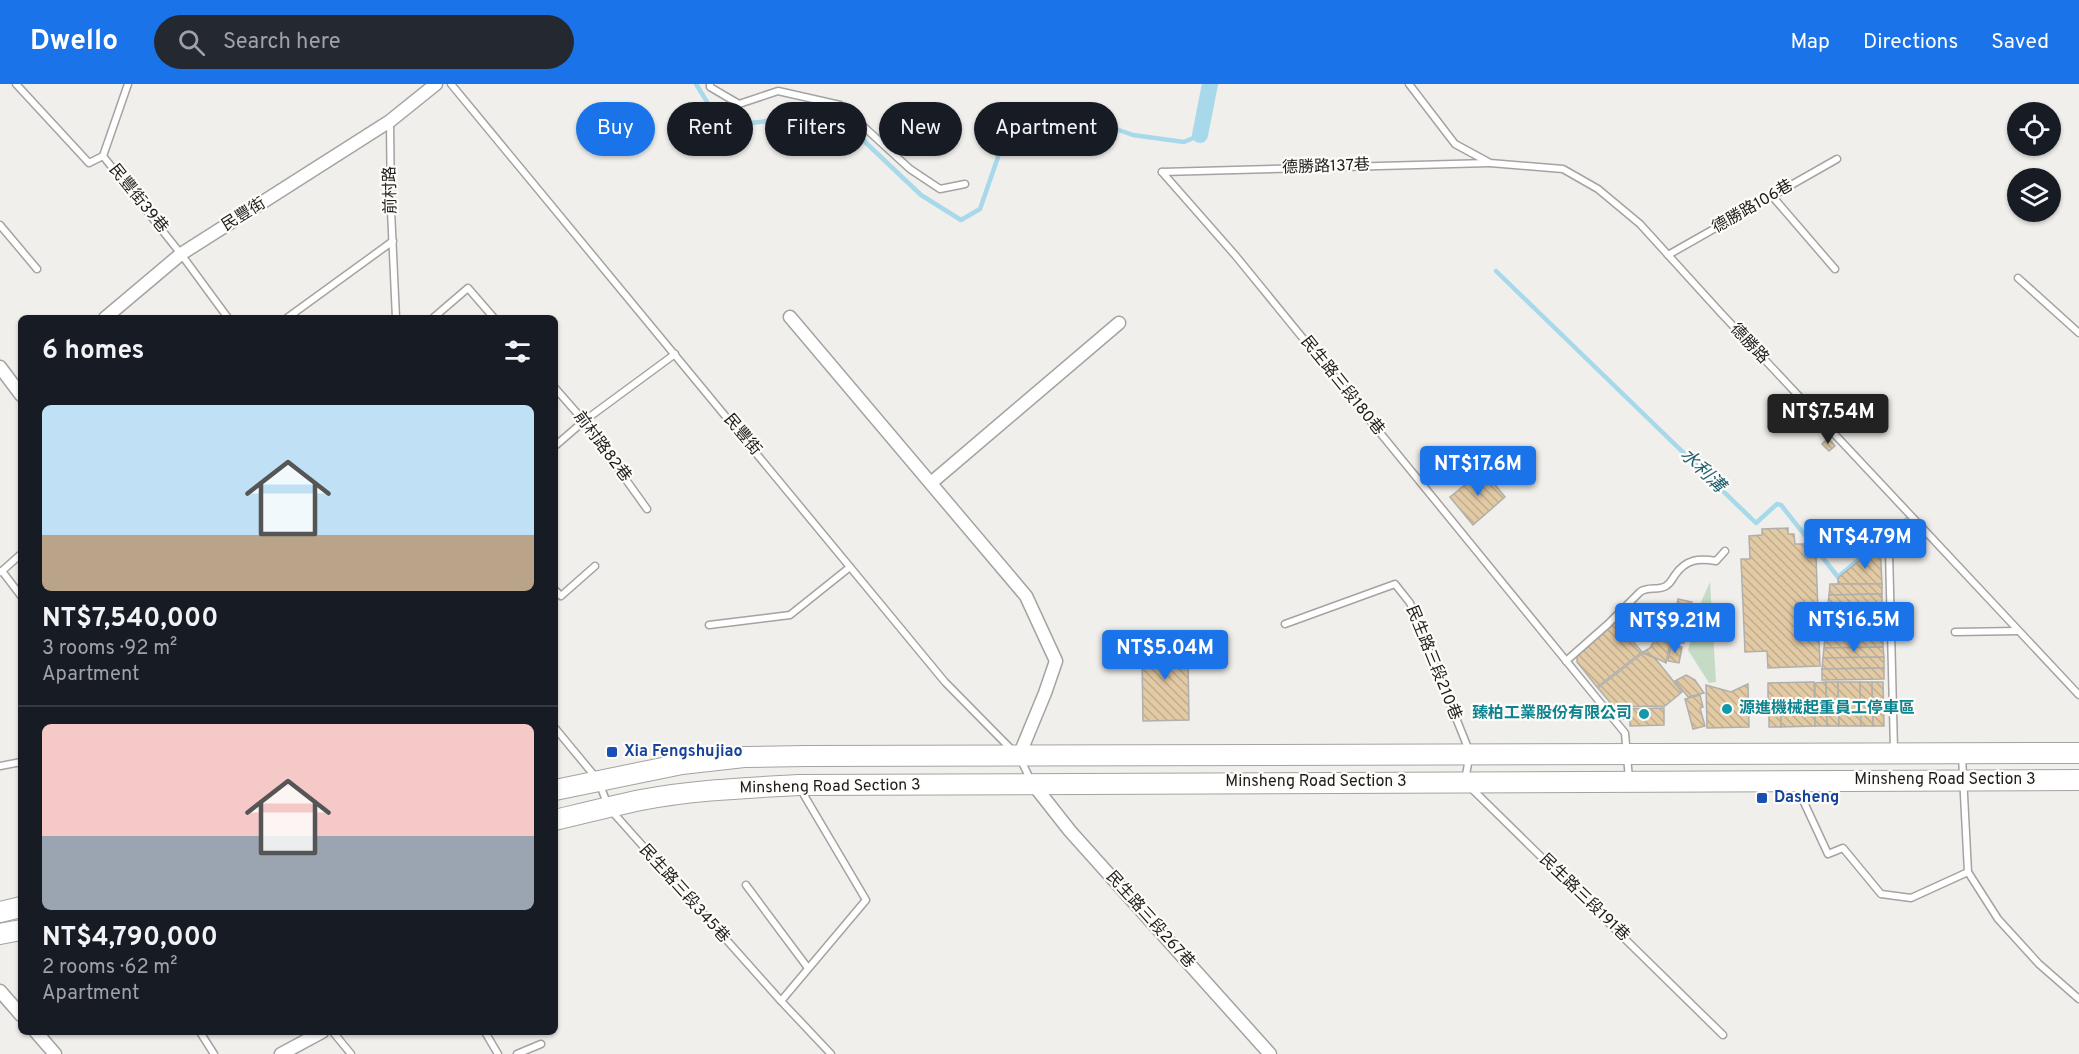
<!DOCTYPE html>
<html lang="en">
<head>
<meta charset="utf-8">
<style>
	:root { --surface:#171b24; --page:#242831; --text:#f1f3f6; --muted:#9ea1a6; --line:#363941; --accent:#1a73e8 }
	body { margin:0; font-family:Overpass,"Noto Sans TC",sans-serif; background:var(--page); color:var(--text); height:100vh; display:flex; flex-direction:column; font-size:22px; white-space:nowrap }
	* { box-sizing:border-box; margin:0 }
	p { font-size:20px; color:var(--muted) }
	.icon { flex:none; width:33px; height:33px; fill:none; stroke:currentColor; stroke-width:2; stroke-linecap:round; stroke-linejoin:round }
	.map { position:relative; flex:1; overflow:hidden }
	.panel { position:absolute; left:18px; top:231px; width:540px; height:720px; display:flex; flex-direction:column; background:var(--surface); border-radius:9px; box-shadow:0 2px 4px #0004 }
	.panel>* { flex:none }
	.top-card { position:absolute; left:576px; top:18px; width:570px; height:54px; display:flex; gap:12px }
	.buttons { position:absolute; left:2007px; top:18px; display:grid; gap:12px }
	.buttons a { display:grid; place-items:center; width:54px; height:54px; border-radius:50%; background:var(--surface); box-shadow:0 2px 4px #0004; font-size:30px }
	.price { position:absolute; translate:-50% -51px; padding:0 14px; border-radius:6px; background:var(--accent); color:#fff; font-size:20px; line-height:39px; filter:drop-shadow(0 2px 3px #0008) }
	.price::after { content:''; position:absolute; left:50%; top:36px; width:18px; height:14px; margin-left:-9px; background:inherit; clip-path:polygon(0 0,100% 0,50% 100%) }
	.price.selected { background:#222; color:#fff }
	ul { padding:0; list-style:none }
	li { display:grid; align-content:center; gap:12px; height:318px; padding:0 24px }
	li+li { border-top:2px solid var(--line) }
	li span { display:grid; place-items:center; height:186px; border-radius:9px; color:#555 }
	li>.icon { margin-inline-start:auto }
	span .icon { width:108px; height:108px; fill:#fffc; stroke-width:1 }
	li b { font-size:26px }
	h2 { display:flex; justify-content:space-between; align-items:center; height:72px; padding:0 24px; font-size:26px }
	.chip { padding:0 21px; border-radius:27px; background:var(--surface); box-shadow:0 2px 4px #0004; font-size:21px; line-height:54px }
	.chip.selected { background:var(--accent); color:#fff }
	header { display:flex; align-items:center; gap:36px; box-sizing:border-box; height:84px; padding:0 30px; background:var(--accent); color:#fff }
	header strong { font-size:28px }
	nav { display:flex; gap:33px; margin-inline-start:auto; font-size:21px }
	.search { width:420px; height:54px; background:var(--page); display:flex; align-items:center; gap:15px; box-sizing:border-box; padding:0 21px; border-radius:33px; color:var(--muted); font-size:22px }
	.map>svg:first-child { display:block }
	.green { fill:#c5dbc5 }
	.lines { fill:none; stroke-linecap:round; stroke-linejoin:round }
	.stream { stroke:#a8d9ea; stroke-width:4.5 }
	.canal { stroke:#a8d9ea; stroke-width:16 }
	.building { fill:url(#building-back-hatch); stroke:#b1afac; stroke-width:1.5 }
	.lane-casing { stroke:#a5a3a0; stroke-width:9 }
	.street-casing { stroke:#a5a3a0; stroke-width:15 }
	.primary-casing { stroke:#a5a3a0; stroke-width:22 }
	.lane { stroke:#fff; stroke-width:6 }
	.street { stroke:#fff; stroke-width:12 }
	.primary { stroke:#fff; stroke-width:20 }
	.culture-dot { fill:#0f9aa8; stroke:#fefcf8; stroke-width:2 }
	.transit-dot { fill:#1a4fb4; stroke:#fefcf8; stroke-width:2 }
	.labels { text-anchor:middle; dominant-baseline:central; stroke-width:4.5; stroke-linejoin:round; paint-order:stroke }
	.street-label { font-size:16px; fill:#1d1c1b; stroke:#fefcf8 }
	.culture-label { font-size:16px; font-weight:bold; fill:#0d838f; stroke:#fefcf8; text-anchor:start }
	.transit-label { font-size:16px; font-weight:bold; fill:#164399; stroke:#fefcf8; text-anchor:start }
	.water-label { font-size:18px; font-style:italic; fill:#215f72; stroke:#fefcf8 }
</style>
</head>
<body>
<header>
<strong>Dwello</strong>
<div class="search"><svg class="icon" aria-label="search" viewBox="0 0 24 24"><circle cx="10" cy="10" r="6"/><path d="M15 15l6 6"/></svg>Search here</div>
<nav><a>Map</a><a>Directions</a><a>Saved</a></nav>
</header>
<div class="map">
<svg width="2079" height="970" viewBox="0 0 2079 970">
	<defs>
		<pattern id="building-back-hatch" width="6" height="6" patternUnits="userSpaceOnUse" patternTransform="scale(1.5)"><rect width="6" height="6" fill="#e2caa5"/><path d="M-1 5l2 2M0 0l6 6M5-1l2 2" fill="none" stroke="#c1ad8d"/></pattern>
	</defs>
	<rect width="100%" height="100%" fill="#f0efeb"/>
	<!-- green -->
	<path class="green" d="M1710 498 1716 598 1709 599 1688 566 1699 523Z"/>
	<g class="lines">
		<!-- stream -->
		<g class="stream">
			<path d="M696 0 722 42 795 34 845 39 921 111 961 136 980 125 1006 50 1051 22 1133 51 1184 58 1200 51"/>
			<path d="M1496 187 1756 439 1777 420 1781 421 1838 493 1907 435"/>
		</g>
		<!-- canal -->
		<path class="canal" d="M1200 51 1210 0"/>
	</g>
	<!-- building -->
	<g class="building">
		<path d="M1828 354 1835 362 1829 367 1822 360Z"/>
		<path d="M1483 386 1505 413 1473 441 1450 413Z"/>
		<path d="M1788 444V450H1794L1795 460H1805V474L1816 473 1820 582 1768 584 1767 567 1745 568 1741 475H1750L1749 452 1762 451V445Z"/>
		<path d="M1880 460 1882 500H1838V494Z"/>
		<path d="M1830 500H1882V510L1829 511Z"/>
		<path d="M1882 510V521H1828L1829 511Z"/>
		<path d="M1678 515 1692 518 1684 559 1670 556Z"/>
		<path d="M1828 521H1882V531H1827Z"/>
		<path d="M1632 522 1644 538 1641 553 1634 557 1616 536Z"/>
		<path d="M1827 531H1882L1883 541 1826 542Z"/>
		<path d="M1615 537 1642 568 1597 603 1577 578V572Z"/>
		<path d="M1645 538 1672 543 1669 557 1642 552Z"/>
		<path d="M1883 541V552H1825L1826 542Z"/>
		<path d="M1825 552H1883V563L1824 564Z"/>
		<path d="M1655 556 1670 559 1666 579 1643 568 1650 564Z"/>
		<path d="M1191 559 1192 576H1188L1189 636 1143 637 1142 574H1138L1137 560Z"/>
		<path d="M1671 561 1682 563 1679 579 1668 577Z"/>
		<path d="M1883 563 1884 573 1823 574 1824 564Z"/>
		<path d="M1643 569 1655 574 1682 608 1665 622 1614 623 1598 604Z"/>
		<path d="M1884 573V584L1822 585 1823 574Z"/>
		<path d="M1884 584V595L1822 596V585Z"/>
		<path d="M1686 591 1695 596 1704 609 1688 613 1675 597Z"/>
		<path d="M1814 598 1815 642 1781 643V616H1768V599Z"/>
		<path d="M1826 598 1827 642H1815V599Z"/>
		<path d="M1826 598H1838L1839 642H1827Z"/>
		<path d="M1838 598H1860L1861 642H1839Z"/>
		<path d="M1860 598H1872L1873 642H1861Z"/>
		<path d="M1872 598H1883L1884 642H1873Z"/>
		<path d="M1748 600 1749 643 1707 644 1706 601 1731 608Z"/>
		<path d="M1700 611 1703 623 1700 624 1705 642 1693 645 1685 615Z"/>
		<path d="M1769 616H1780L1781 643H1769Z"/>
		<path d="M1664 624V641L1630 642V635H1624V625Z"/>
	</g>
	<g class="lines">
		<defs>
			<g id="lane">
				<path d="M16 0 89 79 103 72"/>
				<path d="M451 0 945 598 1013 667"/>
				<path d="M710 0V3L739 20 778 7 840 21 910 85 940 105 965 100"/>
				<path d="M1409 0 1455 60 1490 79 1563 85 1598 105 1640 140 1720 228 2079 611"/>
				<path d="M390 37 391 126 396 234"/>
				<path d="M103 72 181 170 228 234"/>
				<path d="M103 72 128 0"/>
				<path d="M1162 88 1235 171 1625 649 1629 695"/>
				<path d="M1162 88 1489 79"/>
				<path d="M1772 112 1835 185"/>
				<path d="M0 141 37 185"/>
				<path d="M1668 171 1837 75"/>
				<path d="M2018 194 2079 249"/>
				<path d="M287 234 393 157"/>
				<path d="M433 234 468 204 494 234"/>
				<path d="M555 304 584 337 647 425"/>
				<path d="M555 362 584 337 675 270"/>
				<path d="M2 487 21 512"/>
				<path d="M1 488 21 470"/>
				<path d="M555 506 561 512 595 482"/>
				<path d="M1285 540 1395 500 1410 519 1470 669 1465 696"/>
				<path d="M709 541 790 531 850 483"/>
				<path d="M1955 548 2018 547"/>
				<path d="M1566 577 1608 540 1640 508C1648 502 1658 507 1666 502 1671 499 1672 495 1675 491 1686 475 1699 474 1716 477L1725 467"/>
				<path d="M555 644 598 696 609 724 781 917 831 970"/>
				<path d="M1894 666 1889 467 1891 463 1918 440"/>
				<path d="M1962 672 1968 788 1998 835 2039 880 2079 915"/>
				<path d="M1020 674 1031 697"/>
				<path d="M0 682 21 678"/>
				<path d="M1795 699 1828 770 1843 764 1881 810 1911 814 1968 788"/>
				<path d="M1471 704 1723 951"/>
				<path d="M746 801 808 884"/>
				<path d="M781 917 866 816 801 706"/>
				<path d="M200 948 214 970"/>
				<path d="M333 948 351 970"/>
				<path d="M485 948 498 970"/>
				<path d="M517 970 541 960"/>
			</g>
			<g id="street">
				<path d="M790 233 1026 512 1056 577 1045 609 1019 672"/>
				<path d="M105 234 181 170 390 37 436 0"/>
				<path d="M0 283 21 311"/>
				<path d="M931 399 1119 239"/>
				<path d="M1033 700 1070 747 1270 970"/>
				<path d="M0 907 21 931"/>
				<path d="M36 948 55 970"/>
				<path d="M281 970 322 948"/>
			</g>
			<g id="primary">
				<path d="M555 706 682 680 744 673 806 672 2079 669"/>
				<path d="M555 736C584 729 612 722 641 716 693 706 746 704 798 701L2079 696"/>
				<path d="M0 828 21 823"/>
				<path d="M0 850 21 846"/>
			</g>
		</defs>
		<!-- lane casing -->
		<use href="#lane" class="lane-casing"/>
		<!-- street casing -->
		<use href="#street" class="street-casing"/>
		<!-- primary casing -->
		<use href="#primary" class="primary-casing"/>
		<!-- lane -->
		<use href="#lane" class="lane"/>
		<!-- street -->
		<use href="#street" class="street"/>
		<!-- primary -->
		<use href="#primary" class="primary"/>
	</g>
	<!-- markers -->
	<g class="culture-dot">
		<circle cx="1727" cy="625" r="6"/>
		<circle cx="1644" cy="630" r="6"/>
	</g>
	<g class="transit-dot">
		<rect x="606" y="662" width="12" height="12" rx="3"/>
		<rect x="1756" y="708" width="12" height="12" rx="3"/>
	</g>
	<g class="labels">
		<!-- street labels -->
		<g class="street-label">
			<text transform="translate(1326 83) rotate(-2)">德勝路137巷</text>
			<text transform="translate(391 106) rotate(-91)">前村路</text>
			<text transform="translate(138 115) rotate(51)">民豐街39巷</text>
			<text transform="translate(1753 123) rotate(-30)">德勝路106巷</text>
			<text transform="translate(244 131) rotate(-32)">民豐街</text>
			<text transform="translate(1749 260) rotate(47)">德勝路</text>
			<text transform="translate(1342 302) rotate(51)">民生路三段180巷</text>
			<text transform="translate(742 351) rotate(50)">民豐街</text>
			<text transform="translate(602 363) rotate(53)">前村路82巷</text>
			<text transform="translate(1433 579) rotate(68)">民生路三段210巷</text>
			<text x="1945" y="696">Minsheng Road Section 3</text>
			<text x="1316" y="698">Minsheng Road Section 3</text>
			<text transform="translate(830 703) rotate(-1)">Minsheng Road Section 3</text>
			<text transform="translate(684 810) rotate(48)">民生路三段345巷</text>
			<text transform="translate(1584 814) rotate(44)">民生路三段191巷</text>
			<text transform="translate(1150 836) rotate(48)">民生路三段267巷</text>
		</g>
		<!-- culture labels -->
		<g class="culture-label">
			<text x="1739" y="625">源進機械起重員工停車區</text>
			<text x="1632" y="630" text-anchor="end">臻柏工業股份有限公司</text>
		</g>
		<!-- transit labels -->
		<g class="transit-label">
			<text x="624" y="668">Xia Fengshujiao</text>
			<text x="1774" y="714">Dasheng</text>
		</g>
		<!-- water labels -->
		<g class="water-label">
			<text transform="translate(1702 387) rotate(44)">水利溝</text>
		</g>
	</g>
</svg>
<div class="buttons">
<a><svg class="icon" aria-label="locate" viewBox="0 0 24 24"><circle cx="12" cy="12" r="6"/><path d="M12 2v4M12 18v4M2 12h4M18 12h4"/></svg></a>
<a><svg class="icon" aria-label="layers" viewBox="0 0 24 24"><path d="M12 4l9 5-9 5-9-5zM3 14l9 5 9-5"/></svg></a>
</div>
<b class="price selected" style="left:1828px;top:361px">NT$7.54M</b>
<b class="price" style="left:1478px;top:413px">NT$17.6M</b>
<b class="price" style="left:1865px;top:486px">NT$4.79M</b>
<b class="price" style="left:1854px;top:569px">NT$16.5M</b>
<b class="price" style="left:1675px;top:570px">NT$9.21M</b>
<b class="price" style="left:1165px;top:597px">NT$5.04M</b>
<div class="top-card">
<a class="chip selected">Buy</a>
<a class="chip">Rent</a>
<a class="chip">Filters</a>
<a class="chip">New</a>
<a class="chip">Apartment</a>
</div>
<section class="panel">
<h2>6 homes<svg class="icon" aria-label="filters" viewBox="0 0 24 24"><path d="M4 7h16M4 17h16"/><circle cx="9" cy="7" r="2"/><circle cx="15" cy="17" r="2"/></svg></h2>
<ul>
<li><span style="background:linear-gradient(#bfe0f5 70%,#b9a48a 0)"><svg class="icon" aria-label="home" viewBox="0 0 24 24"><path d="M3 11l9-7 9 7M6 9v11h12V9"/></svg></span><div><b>NT$7,540,000</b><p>3 rooms · 92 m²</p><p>Apartment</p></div></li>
<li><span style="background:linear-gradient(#f6c9c9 60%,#9aa5b1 0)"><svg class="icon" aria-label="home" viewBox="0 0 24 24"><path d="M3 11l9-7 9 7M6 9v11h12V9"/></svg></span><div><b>NT$4,790,000</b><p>2 rooms · 62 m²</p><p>Apartment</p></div></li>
</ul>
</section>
</div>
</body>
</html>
